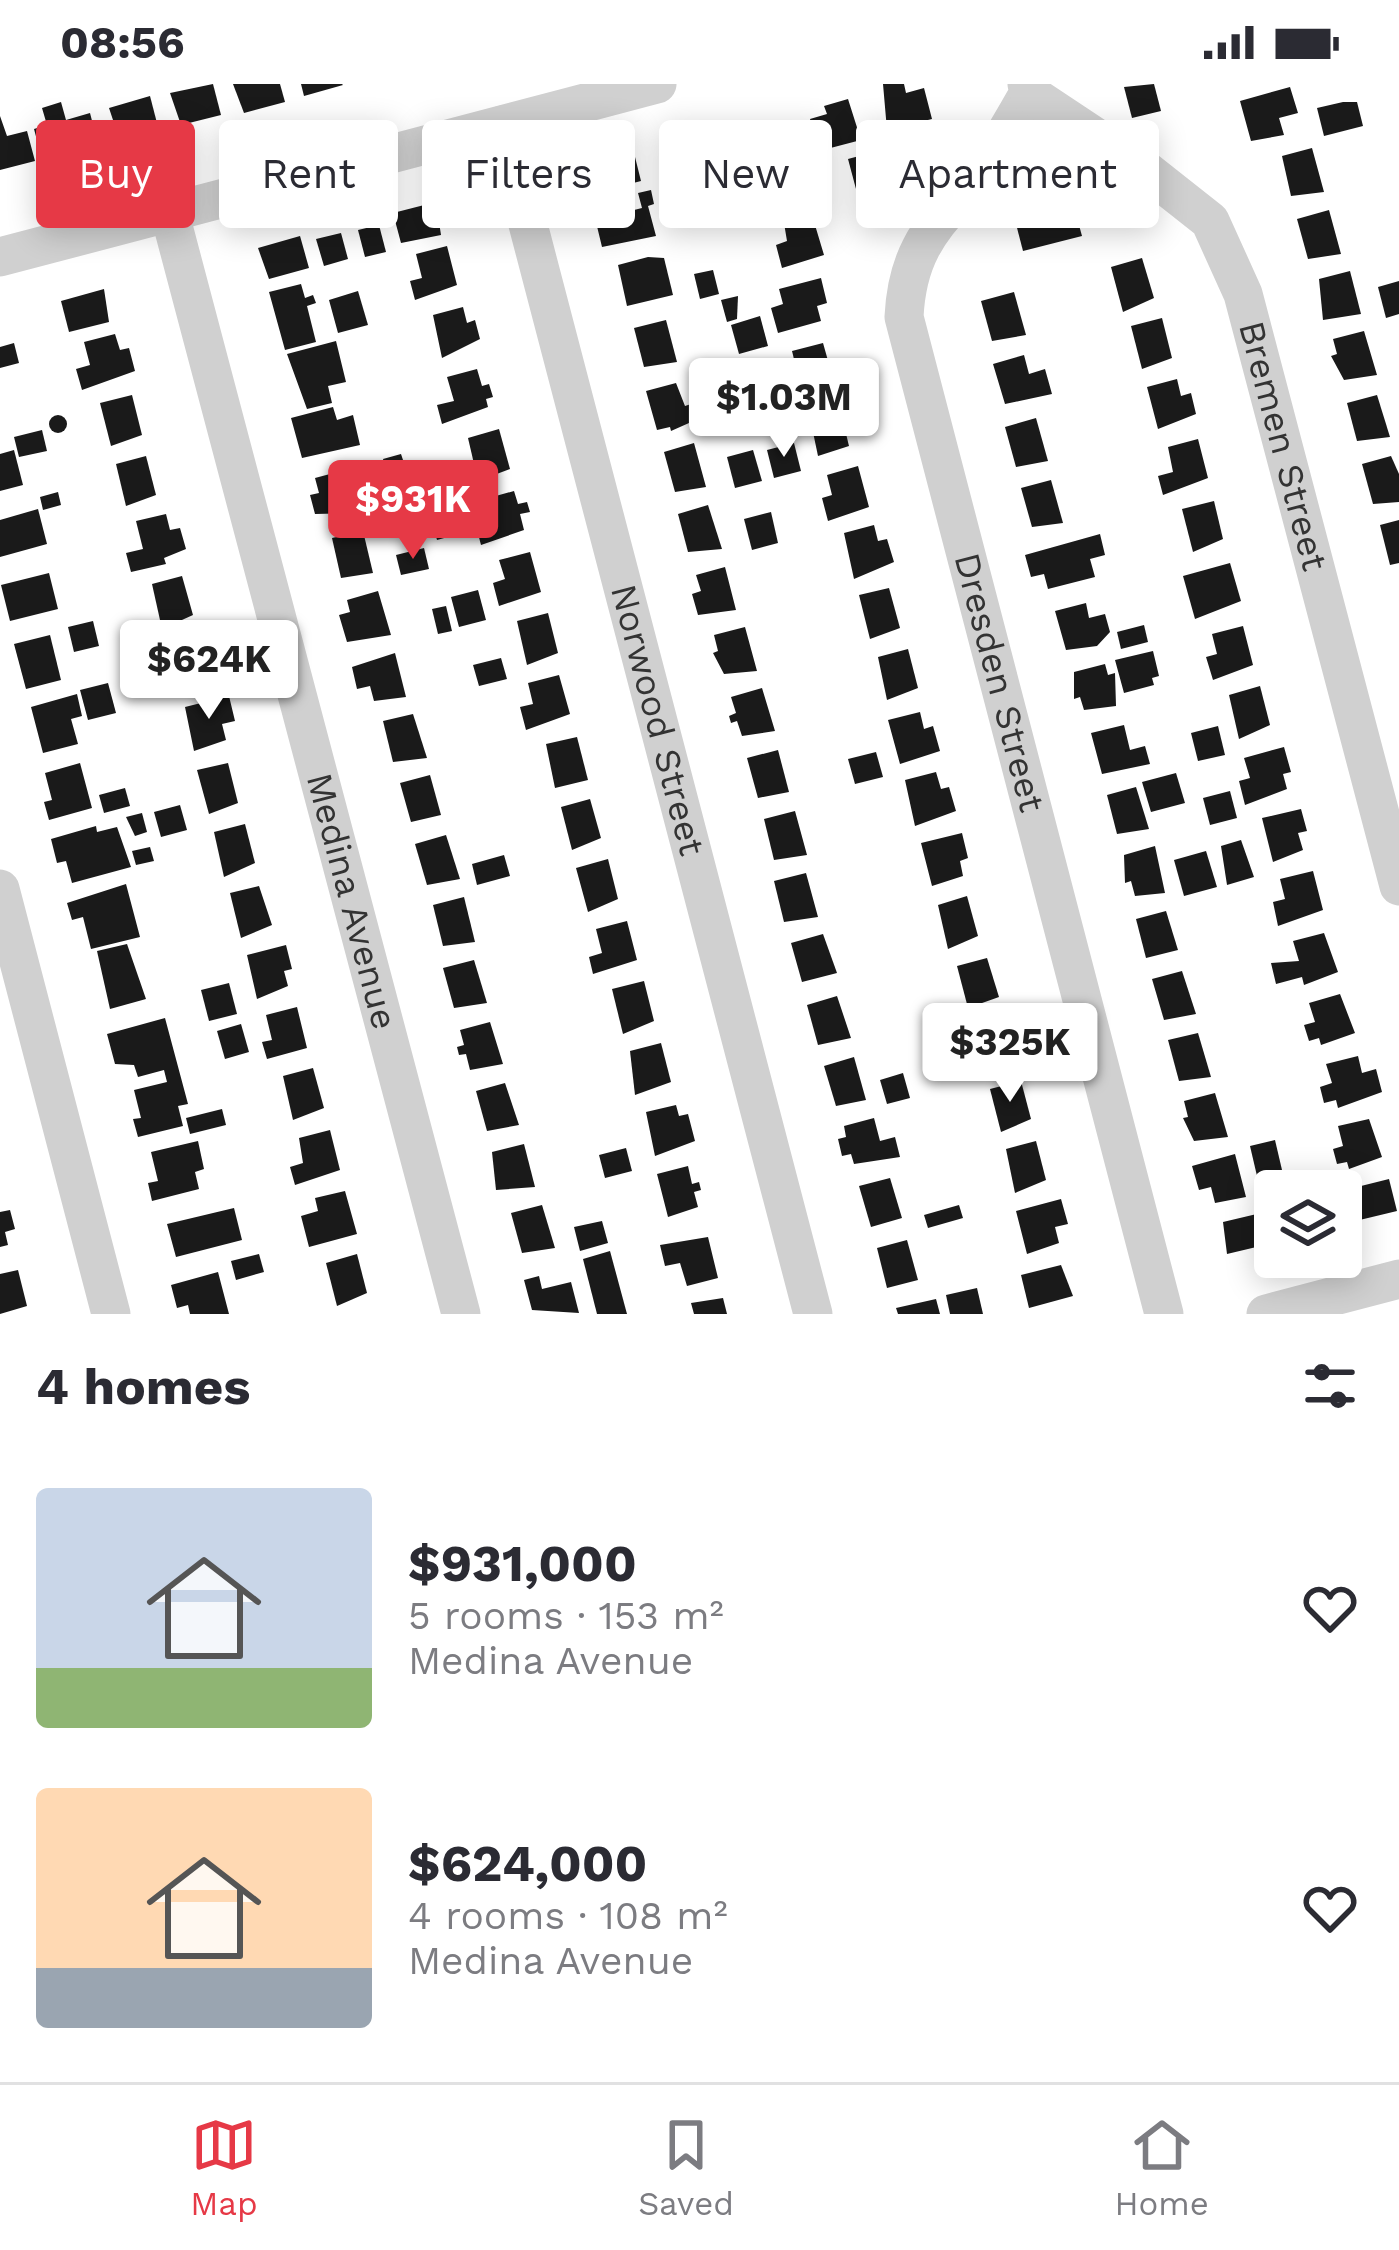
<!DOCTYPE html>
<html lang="en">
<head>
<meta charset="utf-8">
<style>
	:root { --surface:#fff; --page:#f2f2f3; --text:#2b2b33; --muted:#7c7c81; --line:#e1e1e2; --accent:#e63946 }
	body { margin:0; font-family:"Work Sans",sans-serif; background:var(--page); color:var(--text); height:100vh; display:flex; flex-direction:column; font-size:45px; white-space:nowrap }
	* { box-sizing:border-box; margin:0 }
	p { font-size:39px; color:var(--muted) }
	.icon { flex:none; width:66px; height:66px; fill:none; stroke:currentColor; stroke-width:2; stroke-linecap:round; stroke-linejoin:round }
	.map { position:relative; height:1230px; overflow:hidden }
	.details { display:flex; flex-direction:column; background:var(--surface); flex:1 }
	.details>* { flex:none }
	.top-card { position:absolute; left:36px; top:36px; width:1329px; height:108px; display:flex; gap:24px }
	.buttons { position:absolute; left:1254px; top:1086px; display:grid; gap:24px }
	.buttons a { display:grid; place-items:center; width:108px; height:108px; border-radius:12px; background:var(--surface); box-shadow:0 6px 30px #0003; font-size:60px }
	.price { position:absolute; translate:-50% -102px; padding:0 27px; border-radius:12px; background:#fff; color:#222; font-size:39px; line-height:78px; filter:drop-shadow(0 3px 6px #0008) }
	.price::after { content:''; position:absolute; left:50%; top:72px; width:36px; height:27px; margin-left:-18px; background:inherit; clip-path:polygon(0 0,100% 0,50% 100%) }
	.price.current { background:var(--accent); color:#fff }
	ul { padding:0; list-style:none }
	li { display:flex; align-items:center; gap:36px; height:300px; padding:0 36px }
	li span { display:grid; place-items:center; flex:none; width:336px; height:240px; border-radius:12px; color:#555 }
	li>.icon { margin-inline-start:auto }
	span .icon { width:144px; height:144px; fill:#fffc; stroke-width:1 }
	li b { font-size:51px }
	h2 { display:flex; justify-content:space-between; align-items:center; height:144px; padding:0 36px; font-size:51px }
	.chip { padding:0 42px; border-radius:12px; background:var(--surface); box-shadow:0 6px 30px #0003; font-size:42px; line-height:108px }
	.chip.current { background:var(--accent); color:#fff }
	.status { display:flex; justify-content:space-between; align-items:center; height:84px; padding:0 60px; background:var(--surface); direction:ltr }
	.status svg { height:33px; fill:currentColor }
	.menu { display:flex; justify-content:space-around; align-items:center; height:168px; border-top:3px solid var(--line); background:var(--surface); font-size:33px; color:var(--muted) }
	.menu a { display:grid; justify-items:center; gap:6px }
	.menu .current { color:var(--accent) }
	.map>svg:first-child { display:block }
	.building { fill:#1a1a1a }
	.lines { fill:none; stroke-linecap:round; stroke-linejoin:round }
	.minor { stroke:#d0d0d0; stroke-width:39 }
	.labels { text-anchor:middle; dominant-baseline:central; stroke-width:12; stroke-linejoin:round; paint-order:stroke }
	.street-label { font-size:36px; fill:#333; stroke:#fff }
</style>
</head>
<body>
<div class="status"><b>08:56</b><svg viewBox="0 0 49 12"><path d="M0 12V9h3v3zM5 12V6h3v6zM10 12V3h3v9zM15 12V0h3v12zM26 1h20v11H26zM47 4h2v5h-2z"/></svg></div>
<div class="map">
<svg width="1399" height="1230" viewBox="0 0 1399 1230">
	<rect width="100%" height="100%" fill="#fff"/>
	<!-- building -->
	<g class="building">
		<path d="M213 0 221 31 181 41 170 9Z"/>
		<path d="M233 0H280L285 18 244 29Z"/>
		<path d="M301 0H342L343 1 304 12Z"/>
		<path d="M883 0H904L906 9 924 4 932 35 887 46Z"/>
		<path d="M1154 0 1161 27 1132 34 1124 3Z"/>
		<path d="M1290 3 1298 29 1279 34 1284 51 1251 57 1240 17Z"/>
		<path d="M150 12 158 43 119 54 109 24Z"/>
		<path d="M848 15 861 56 819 67 810 35 827 30 824 22Z"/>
		<path d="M61 18 66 36 90 29 98 60 42 75 34 45 47 41 42 24Z"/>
		<path d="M1343 18H1357L1363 42 1324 52 1317 24Z"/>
		<path d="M0 32 7 52 27 47 35 77 0 86Z"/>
		<path d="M790 41 801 71 756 82 749 52Z"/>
		<path d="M725 42 741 87 697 98 688 66 702 62 699 49Z"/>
		<path d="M1312 64 1324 108 1291 112 1282 72Z"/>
		<path d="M633 65 641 97 602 107 590 77Z"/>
		<path d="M874 68 882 99 856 105 848 75Z"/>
		<path d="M815 91 821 115 794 121 788 97Z"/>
		<path d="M651 106 654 120 648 122 656 152 602 163 595 134 604 132 601 120 631 113 634 126 642 124 638 109Z"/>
		<path d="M755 107 762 134 742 140 734 114Z"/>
		<path d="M436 118 441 151 401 159 393 129Z"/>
		<path d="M1074 123 1082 152 1023 167 1015 136Z"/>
		<path d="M1329 126 1341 170 1308 175 1297 135Z"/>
		<path d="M812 131 824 171 782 184 776 161 787 157 784 139Z"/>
		<path d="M379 141 386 168 365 173 358 146Z"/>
		<path d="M341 149 348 175 324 182 316 155Z"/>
		<path d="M300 152 309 184 269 195 258 164Z"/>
		<path d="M447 162 457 201 415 216 410 197 422 194 416 170Z"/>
		<path d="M648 173 664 174 673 211 627 222 618 181Z"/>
		<path d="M1142 174 1154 214 1123 228 1111 183Z"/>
		<path d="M713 186 719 210 700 215 694 190Z"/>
		<path d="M1350 187 1361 230 1323 236 1319 195Z"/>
		<path d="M821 194 827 219 817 222 821 237 778 249 771 224 783 220 779 205Z"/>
		<path d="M1399 197V230L1386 234 1378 203Z"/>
		<path d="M301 200 305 214 313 211 316 219 307 222 316 258 285 266 269 208Z"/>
		<path d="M104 205 109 238 69 248 61 217Z"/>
		<path d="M358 207 368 241 338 249 329 216Z"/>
		<path d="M1014 208 1026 251 992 257 981 217Z"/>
		<path d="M738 212 737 235 727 238 721 216Z"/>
		<path d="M463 223 467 239 475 236 480 255 442 274 433 231Z"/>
		<path d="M760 232 768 262 739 270 731 241Z"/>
		<path d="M1162 234 1172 274 1142 285 1131 242Z"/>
		<path d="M666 236 677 278 644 283 634 244Z"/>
		<path d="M1364 247 1377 291 1344 296 1331 272 1337 270 1333 255Z"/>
		<path d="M115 250 120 266 129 264 135 287 82 306 76 285 90 281 84 258Z"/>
		<path d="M336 257 346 298 328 302 332 319 307 325 287 270Z"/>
		<path d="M14 259 19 279 0 284V263Z"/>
		<path d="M823 259 834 298 803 312 792 267Z"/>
		<path d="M1024 271 1029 290 1045 285 1052 310 1005 320 993 280Z"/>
		<path d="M477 285 482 302 489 300 493 313 486 315 488 323 442 340 437 321 454 317 447 293Z"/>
		<path d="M1177 295 1181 312 1191 309 1196 330 1158 345 1147 303Z"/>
		<path d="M676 299 685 322 694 319 698 335 671 347 670 343 657 346 646 307Z"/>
		<path d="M132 311 142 351 111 362 100 319Z"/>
		<path d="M1377 311 1390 353 1357 357 1347 319Z"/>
		<path d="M737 316 742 334 715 342 710 324Z"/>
		<path d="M839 321 849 362 818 372 809 329Z"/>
		<path d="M333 323 337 336 353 331 360 361 302 374 291 334Z"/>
		<circle cx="58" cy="340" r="9"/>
		<path d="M1036 334 1048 377 1016 383 1005 343Z"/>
		<path d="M499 345 510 385 478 397 468 354Z"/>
		<path d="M42 346 47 367 19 373 14 353Z"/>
		<path d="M1198 355 1208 394 1163 411 1158 392 1173 388 1168 363Z"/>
		<path d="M694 359 706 403 675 408 664 368Z"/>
		<path d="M794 359 801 387 774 394 767 366Z"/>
		<path d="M14 366 23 401 0 407V370Z"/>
		<path d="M753 366 762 397 735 404 727 373Z"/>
		<path d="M401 370 405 382 386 387 383 375Z"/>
		<path d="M146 372 156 411 126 422 116 380Z"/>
		<path d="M1391 372 1399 390V418L1373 420 1362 380Z"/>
		<path d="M858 382 869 423 828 437 822 414 832 411 827 391Z"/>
		<path d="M345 386 358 429 315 430 310 411 319 409 315 394Z"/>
		<path d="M1051 396 1063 439 1032 443 1021 404Z"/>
		<path d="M514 407 518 420 527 418 530 428 520 430 524 446 481 461 476 442 489 438 485 415Z"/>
		<path d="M58 408 61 421 43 426 40 413Z"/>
		<path d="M1214 417 1223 455 1193 468 1182 425Z"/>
		<path d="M462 421 469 447 437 456 430 430Z"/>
		<path d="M708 421 722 465 688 468 678 430Z"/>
		<path d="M38 425 47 460 0 473V436Z"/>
		<path d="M771 428 778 459 752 466 744 435Z"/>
		<path d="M166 430 170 446 180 444 186 465 164 474 166 480 131 488 126 469 143 465 136 437Z"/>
		<path d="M1399 436V479L1390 481 1380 441Z"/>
		<path d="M874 441 878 457 887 455 894 478 854 495 844 449Z"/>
		<path d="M363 447 373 489 341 494 332 454Z"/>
		<path d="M1100 450 1105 471 1090 475 1095 493 1048 505 1044 490 1031 493 1025 471Z"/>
		<path d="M424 464 429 485 401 491 396 471Z"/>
		<path d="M530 468 541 508 499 522 493 499 505 495 499 476Z"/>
		<path d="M1230 479 1241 517 1195 535 1183 492Z"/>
		<path d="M725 483 736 526 698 531 692 510 701 507 696 491Z"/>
		<path d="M49 489 58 525 10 537 1 501Z"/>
		<path d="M182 492 193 531 162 545 152 500Z"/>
		<path d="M889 504 900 544 870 555 859 511Z"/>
		<path d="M478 506 486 536 459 543 451 513Z"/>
		<path d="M378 507 391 551 347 558 339 531 350 528 347 516Z"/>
		<path d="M1086 519 1089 534 1105 530 1110 548 1097 562 1066 566 1055 527Z"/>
		<path d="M446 522 452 547 438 550 432 525Z"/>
		<path d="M548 529 558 569 527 581 517 537Z"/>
		<path d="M93 537 99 562 74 568 68 543Z"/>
		<path d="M1144 541 1148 558 1121 565 1117 548Z"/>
		<path d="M1243 542 1253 581 1213 596 1206 573 1217 570 1212 550Z"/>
		<path d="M745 543 757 587 724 590 713 569 718 567 714 551Z"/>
		<path d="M50 551 61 596 26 605 14 560Z"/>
		<path d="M198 554 203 572 213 569 219 592 179 606 168 562Z"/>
		<path d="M908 565 918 604 887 616 878 573Z"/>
		<path d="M1153 567 1159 592 1152 594 1154 601 1124 609 1115 576Z"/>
		<path d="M395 569 406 613 374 617 370 602 357 605 352 583Z"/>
		<path d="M501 574 507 595 479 602 473 581Z"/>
		<path d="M1105 580 1108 591 1115 589 1116 622 1084 626 1080 613 1074 615V588Z"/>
		<path d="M559 591 570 630 526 646 520 623 533 620 528 599Z"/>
		<path d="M108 599 116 629 88 636 80 606Z"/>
		<path d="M1260 602 1270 641 1239 655 1229 611Z"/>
		<path d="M762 604 775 647 742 652 737 637 731 639 729 632 736 629 731 613Z"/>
		<path d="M77 610 82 632 71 635 78 660 43 669 31 623Z"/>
		<path d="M229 612 235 637 222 640 226 656 194 667 185 623Z"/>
		<path d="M920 628 924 645 933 642 940 667 900 680 888 636Z"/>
		<path d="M413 630 427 674 393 678 383 637Z"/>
		<path d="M1124 641 1130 666 1145 662 1150 680 1102 690 1091 649Z"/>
		<path d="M1218 642 1225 671 1198 677 1191 649Z"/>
		<path d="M577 653 588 696 555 704 546 660Z"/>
		<path d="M1284 663 1291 688 1283 690 1287 705 1245 721 1239 697 1250 694 1244 674Z"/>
		<path d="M778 666 789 708 758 714 747 674Z"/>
		<path d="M876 668 883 693 855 700 848 675Z"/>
		<path d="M80 679 92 724 49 736 44 718 52 716 45 689Z"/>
		<path d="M228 679 238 719 209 730 197 686Z"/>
		<path d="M936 688 941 705 949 703 956 727 915 742 905 696Z"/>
		<path d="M1176 689 1185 719 1151 728 1142 698Z"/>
		<path d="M430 691 441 731 411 738 400 699Z"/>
		<path d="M1136 703 1149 745 1117 750 1107 711Z"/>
		<path d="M125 704 130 722 104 729 99 711Z"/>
		<path d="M1230 707 1237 734 1210 741 1203 714Z"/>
		<path d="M590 715 601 754 572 766 561 723Z"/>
		<path d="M180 721 187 746 161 753 154 728Z"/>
		<path d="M1301 725 1307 747 1298 749 1303 766 1273 778 1262 734Z"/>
		<path d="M795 727 807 771 774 776 764 735Z"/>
		<path d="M142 729 147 748 135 752 126 733Z"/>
		<path d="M245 740 255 779 224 793 214 748Z"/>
		<path d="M96 742 97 748 117 743 131 783 72 799 66 777 57 779 51 755Z"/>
		<path d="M962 749 968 774 960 777 963 792 932 802 921 759Z"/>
		<path d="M446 751 460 795 427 801 415 760Z"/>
		<path d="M1241 756 1254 793 1227 801 1221 762Z"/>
		<path d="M1155 762 1165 809 1135 812 1131 797 1125 799 1124 771Z"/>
		<path d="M150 763 154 777 136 781 132 767Z"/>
		<path d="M1206 767 1217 803 1184 812 1174 776Z"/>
		<path d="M504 771 510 792 477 801 472 780Z"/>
		<path d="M608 775 618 815 588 828 576 784Z"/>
		<path d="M1313 787 1323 826 1278 842 1273 818 1285 815 1280 795Z"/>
		<path d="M806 789 818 833 784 838 774 797Z"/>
		<path d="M126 800 140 853 91 865 83 833 72 836 67 819Z"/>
		<path d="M259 802 272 841 241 854 230 809Z"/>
		<path d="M967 812 978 852 948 865 938 821Z"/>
		<path d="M464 813 475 858 443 862 433 821Z"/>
		<path d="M1166 827 1178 866 1146 874 1136 835Z"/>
		<path d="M627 837 637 876 593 890 589 873 602 869 596 845Z"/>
		<path d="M1324 849 1338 888 1304 901 1302 893 1276 900 1271 879 1299 877 1293 857Z"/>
		<path d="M823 850 837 889 802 898 791 859Z"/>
		<path d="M127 860 146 915 110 925 97 867Z"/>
		<path d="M286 861 292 885 284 887 288 902 257 915 247 871Z"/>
		<path d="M987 874 999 913 968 924 957 882Z"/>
		<path d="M474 876 487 919 454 924 443 884Z"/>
		<path d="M1182 887 1196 930 1164 936 1152 895Z"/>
		<path d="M644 897 654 937 623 950 612 905Z"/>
		<path d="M229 899 237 930 209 937 201 906Z"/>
		<path d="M1340 910 1355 949 1321 961 1319 954 1309 957 1304 941 1315 938 1309 919Z"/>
		<path d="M837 912 851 954 818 961 807 921Z"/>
		<path d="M297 923 307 964 267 975 262 958 272 956 266 931Z"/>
		<path d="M1004 933 1015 974 983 987 973 941Z"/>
		<path d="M165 934 188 1020 178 1022 183 1042 138 1053 133 1035 141 1034 134 1006 167 998 164 986 138 993 134 981 115 980 107 950Z"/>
		<path d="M490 938 503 980 470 986 466 970 459 971 457 963 464 961 460 946Z"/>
		<path d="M241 940 249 968 225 975 217 947Z"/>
		<path d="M1198 949 1211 993 1179 997 1168 956Z"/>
		<path d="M661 959 671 998 635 1011 630 967Z"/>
		<path d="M1358 972 1362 989 1376 985 1382 1008 1338 1024 1336 1016 1324 1019 1320 1003 1332 999 1326 980Z"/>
		<path d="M854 973 866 1016 836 1022 824 982Z"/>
		<path d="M313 984 324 1024 293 1036 283 992Z"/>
		<path d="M903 989 910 1014 887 1020 880 996Z"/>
		<path d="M1021 997 1031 1035 1001 1048 990 1005Z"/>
		<path d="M505 999 519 1041 487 1047 476 1007Z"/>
		<path d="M1215 1009 1228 1053 1194 1057 1183 1034 1188 1033 1184 1017Z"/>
		<path d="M676 1021 679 1032 688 1030 695 1057 655 1072 646 1028Z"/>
		<path d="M222 1025 226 1041 190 1050 186 1034Z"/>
		<path d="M874 1034 880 1057 895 1053 900 1073 854 1080 851 1070 842 1072 838 1055 846 1053 844 1042Z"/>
		<path d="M1369 1035 1382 1073 1349 1085 1347 1078 1337 1080 1333 1065 1343 1062 1338 1042Z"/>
		<path d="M330 1046 340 1086 295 1101 290 1083 303 1079 299 1054Z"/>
		<path d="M1275 1056 1282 1086 1257 1092 1250 1062Z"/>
		<path d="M198 1057 204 1085 195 1088 199 1105 152 1117 148 1099 158 1097 151 1068Z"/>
		<path d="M1036 1057 1046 1096 1015 1109 1006 1065Z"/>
		<path d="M524 1060 535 1103 496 1106 492 1068Z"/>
		<path d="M626 1064 632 1087 605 1094 599 1071Z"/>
		<path d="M1235 1070 1246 1113 1215 1119 1211 1103 1199 1106 1192 1082Z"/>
		<path d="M688 1082 692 1100 699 1098 701 1106 694 1108 698 1123 668 1133 657 1090Z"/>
		<path d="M890 1094 902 1134 871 1143 859 1102Z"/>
		<path d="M1389 1095 1397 1127 1343 1140 1341 1107Z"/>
		<path d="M345 1107 357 1150 309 1163 301 1132 318 1127 315 1114Z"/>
		<path d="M1061 1115 1068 1140 1055 1143 1059 1159 1027 1170 1016 1127Z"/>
		<path d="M542 1121 555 1164 522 1169 511 1129Z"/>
		<path d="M959 1121 963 1134 928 1144 924 1131Z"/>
		<path d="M234 1124 242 1156 176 1173 167 1140Z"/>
		<path d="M10 1126 15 1145 5 1148 8 1161 0 1163V1128Z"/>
		<path d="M1261 1129 1269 1160 1227 1170 1223 1138Z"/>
		<path d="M602 1137 608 1159 580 1167 574 1143Z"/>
		<path d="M708 1153 718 1194 687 1202 680 1179 665 1182 660 1161Z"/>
		<path d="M907 1156 918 1196 887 1204 877 1164Z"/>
		<path d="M610 1167 627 1230H597L583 1175Z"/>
		<path d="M259 1170 264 1188 236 1196 231 1177Z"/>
		<path d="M357 1170 367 1209 337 1222 326 1179Z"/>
		<path d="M1061 1181 1073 1212 1029 1224 1021 1191Z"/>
		<path d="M18 1186 27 1222 0 1230V1190Z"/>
		<path d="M218 1188 229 1230H190L188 1221 177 1224 171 1201Z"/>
		<path d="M539 1192 542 1205 571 1198 579 1229 532 1226 524 1196Z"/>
		<path d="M977 1204 983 1230H950L946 1211Z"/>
		<path d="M723 1214 727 1230H694L691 1219Z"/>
		<path d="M936 1215 940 1230H898L896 1224Z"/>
	</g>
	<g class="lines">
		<!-- minor -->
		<g class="minor">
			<path id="s1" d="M1027 0 1029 9C1016 31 1004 53 990 74 947 134 908 151 904 233L1164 1230"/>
			<path id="s2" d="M1029 9 1148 88 1210 137 1243 210 1399 802"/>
			<path id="s3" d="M502 41 813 1230"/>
			<path id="s4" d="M169 127 461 1230"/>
			<path d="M0 173 657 0"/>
			<path d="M0 805 111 1230"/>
			<path d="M1266 1230 1399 1195"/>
		</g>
	</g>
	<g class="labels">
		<!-- street labels -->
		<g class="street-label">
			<text stroke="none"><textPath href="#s2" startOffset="459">Bremen Street</textPath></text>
			<text stroke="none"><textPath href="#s1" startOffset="648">Dresden Street</textPath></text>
			<text stroke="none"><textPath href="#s3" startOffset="615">Norwood Street</textPath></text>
			<text stroke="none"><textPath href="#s4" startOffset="714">Medina Avenue</textPath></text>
		</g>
	</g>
</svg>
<div class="buttons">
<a><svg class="icon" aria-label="layers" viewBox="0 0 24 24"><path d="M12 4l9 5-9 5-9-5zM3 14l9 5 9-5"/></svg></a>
</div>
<b class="price" style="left:784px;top:376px">$1.03M</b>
<b class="price current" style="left:413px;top:478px">$931K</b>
<b class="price" style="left:209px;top:638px">$624K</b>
<b class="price" style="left:1010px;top:1021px">$325K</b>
<div class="top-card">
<a class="chip current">Buy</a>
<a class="chip">Rent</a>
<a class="chip">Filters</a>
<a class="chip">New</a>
<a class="chip">Apartment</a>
</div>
</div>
<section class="details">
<h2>4 homes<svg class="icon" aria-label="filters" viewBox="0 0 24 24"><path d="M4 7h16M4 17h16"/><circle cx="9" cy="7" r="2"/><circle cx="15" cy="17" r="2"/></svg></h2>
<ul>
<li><span style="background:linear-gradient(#c9d6e8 75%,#8fb573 0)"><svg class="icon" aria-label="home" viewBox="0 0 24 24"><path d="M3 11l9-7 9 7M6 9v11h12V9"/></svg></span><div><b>$931,000</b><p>5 rooms · 153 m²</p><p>Medina Avenue</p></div><svg class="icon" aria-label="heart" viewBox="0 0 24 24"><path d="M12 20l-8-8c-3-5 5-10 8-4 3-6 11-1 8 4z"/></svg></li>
<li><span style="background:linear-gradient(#ffd9b3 75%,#9aa5b1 0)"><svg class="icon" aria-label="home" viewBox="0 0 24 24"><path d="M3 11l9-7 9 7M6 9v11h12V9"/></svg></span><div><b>$624,000</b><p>4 rooms · 108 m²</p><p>Medina Avenue</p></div><svg class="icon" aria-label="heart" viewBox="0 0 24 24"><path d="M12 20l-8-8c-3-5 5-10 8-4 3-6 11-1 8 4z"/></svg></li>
</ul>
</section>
<nav class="menu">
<a class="current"><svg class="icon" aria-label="map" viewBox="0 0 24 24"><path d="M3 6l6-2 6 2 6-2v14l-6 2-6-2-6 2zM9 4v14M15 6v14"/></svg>Map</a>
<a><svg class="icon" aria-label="saved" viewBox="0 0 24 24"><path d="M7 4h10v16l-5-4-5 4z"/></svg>Saved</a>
<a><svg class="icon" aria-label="home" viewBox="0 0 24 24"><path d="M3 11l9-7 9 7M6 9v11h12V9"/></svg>Home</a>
</nav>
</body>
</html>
